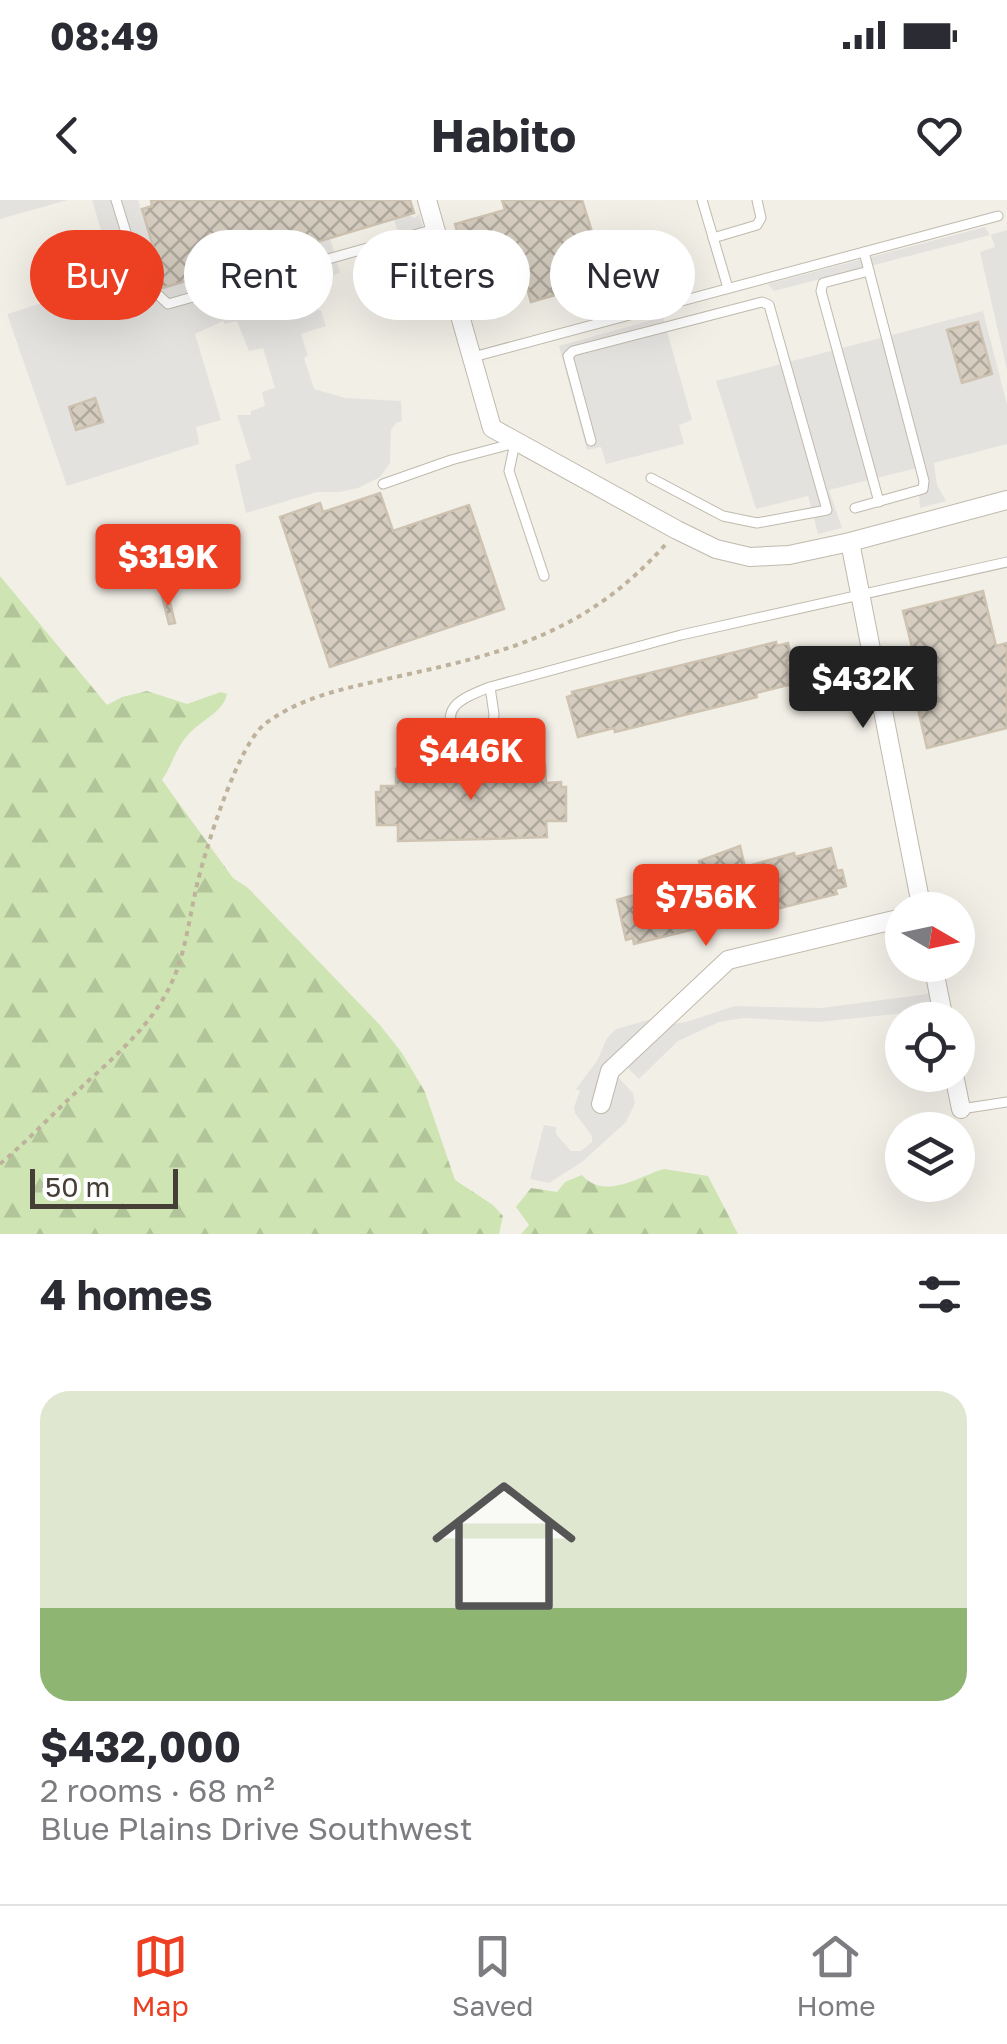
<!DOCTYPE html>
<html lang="en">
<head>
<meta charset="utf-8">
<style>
	:root { --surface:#fff; --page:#f2f2f3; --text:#2b2b33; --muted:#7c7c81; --line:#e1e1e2; --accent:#ed4023 }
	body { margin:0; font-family:"Golos Text",sans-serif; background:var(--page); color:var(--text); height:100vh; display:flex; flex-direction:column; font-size:38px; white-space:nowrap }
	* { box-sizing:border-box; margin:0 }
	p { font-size:32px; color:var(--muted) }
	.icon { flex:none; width:55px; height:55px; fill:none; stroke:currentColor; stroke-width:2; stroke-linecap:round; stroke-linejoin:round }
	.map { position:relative; height:1034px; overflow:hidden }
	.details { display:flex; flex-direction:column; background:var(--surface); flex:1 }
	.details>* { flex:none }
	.hud { position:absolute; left:30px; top:30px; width:948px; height:90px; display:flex; gap:20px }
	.needle { width:65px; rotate:99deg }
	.controls { position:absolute; left:885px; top:692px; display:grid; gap:20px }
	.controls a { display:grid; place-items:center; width:90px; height:90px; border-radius:50%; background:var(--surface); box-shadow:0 10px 40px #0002; font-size:50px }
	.scale { position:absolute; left:30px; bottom:25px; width:148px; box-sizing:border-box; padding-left:10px; border:5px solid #453f36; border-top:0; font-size:28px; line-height:35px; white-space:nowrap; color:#453f36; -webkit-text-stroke:8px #fff; paint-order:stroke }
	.price { position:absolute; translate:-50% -85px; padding:0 22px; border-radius:10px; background:var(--accent); color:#fff; font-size:32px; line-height:65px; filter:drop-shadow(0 2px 5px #0008) }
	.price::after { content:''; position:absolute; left:50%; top:60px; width:30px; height:22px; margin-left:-15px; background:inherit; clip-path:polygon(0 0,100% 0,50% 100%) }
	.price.active { background:#222; color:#fff }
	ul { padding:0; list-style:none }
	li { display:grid; align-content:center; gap:20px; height:530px; padding:0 40px }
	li+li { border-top:2px solid var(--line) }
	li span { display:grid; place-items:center; height:310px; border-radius:30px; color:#555 }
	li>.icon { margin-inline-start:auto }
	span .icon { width:180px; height:180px; fill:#fffc; stroke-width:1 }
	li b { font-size:42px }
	h2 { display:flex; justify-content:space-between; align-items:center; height:120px; padding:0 40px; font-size:42px }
	.pill { padding:0 35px; border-radius:45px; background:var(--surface); box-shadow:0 10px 40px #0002; font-size:35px; line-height:90px }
	.pill.active { background:var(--accent); color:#fff }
	.status { display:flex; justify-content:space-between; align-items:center; height:70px; padding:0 50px; background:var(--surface); direction:ltr }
	.status svg { height:28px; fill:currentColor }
	header { display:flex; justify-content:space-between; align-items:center; height:130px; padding:0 40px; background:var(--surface); font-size:45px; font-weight:700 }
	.dock { display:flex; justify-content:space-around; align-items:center; height:140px; border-top:2px solid var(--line); background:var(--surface); font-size:28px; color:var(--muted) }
	.dock a { display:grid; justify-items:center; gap:5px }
	.dock .active { color:var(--accent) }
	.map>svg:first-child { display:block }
	.forest { fill:url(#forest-firs) }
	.parking { fill:#e4e2df; fill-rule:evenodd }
	.building { fill:url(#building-cross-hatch); stroke:#cec2b1; stroke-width:2.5 }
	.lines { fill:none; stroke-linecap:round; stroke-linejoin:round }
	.service-casing { stroke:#c0b9ad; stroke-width:11 }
	.minor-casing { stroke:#c0b9ad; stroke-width:20 }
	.path { stroke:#beb29c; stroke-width:4; stroke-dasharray:5 5; stroke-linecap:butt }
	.service { stroke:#fff; stroke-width:9 }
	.minor { stroke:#fff; stroke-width:18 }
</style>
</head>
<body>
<div class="status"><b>08:49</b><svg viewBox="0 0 49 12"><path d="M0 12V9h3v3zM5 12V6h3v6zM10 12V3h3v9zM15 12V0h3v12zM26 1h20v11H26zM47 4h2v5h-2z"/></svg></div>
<header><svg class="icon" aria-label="back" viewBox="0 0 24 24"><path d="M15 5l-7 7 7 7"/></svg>Habito<svg class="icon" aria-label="heart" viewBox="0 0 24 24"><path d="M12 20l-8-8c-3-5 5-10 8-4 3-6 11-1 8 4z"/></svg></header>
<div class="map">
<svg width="1007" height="1034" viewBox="0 0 1007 1034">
	<defs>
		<pattern id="forest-firs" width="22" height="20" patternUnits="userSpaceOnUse" patternTransform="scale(2.5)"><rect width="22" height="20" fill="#cee4b2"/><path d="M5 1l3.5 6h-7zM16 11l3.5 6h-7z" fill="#b2c59a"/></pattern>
		<pattern id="building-cross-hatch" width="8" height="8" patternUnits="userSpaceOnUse" patternTransform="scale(2.5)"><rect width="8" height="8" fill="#d6cdc0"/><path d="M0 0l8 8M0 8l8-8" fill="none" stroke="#afa89d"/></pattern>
	</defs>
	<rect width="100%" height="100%" fill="#f2efe7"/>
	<!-- forest -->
	<g class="forest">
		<path d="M0 376 107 505 122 497 147 491 187 504 221 492 227 494C223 513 199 521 187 536 176 548 171 567 162 580L233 678 248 688 380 825 402 853 425 892 455 980 493 1005 503 1016 499 1034H0Z"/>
		<path d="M664 969 708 976 738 1034H521L529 1025 516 1007 531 988 557 992 565 982 582 975C605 1001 639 976 664 969Z"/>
	</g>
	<!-- parking -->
	<g class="parking">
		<path d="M0 0H68L0 19Z"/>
		<path d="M92 0H138L159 67 155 73 159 85 165 88 330 38 340 73 312 81 318 110H321L326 126 301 134 308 156 304 158 314 189 345 198 401 201 402 221 396 223 391 230 390 263 380 277 358 288 340 292H317L246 313 235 265 251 259 237 215H251V211L265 206 262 192 275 188 263 148 249 151 237 121 225 124 223 121 195 134 221 220 196 227 199 244 67 286 7 114 116 80Z"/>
		<path d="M419 14 445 100 428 106 411 52 404 53 394 19 409 15 415 18Z"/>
		<path d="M985 27 990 35 774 91 768 84Z"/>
		<path d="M1007 30V170L980 52 995 47 991 35Z"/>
		<path d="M983 111 1007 205V244L934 263 937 285 946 301 920 308 917 268 829 290 842 328 818 334 808 296 756 309 716 181ZM977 122 992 174 962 183 948 131Z"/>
		<path d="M663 117 692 220 679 225 684 244 606 264 601 247 587 250 559 146Z"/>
		<path d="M931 790 934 810 819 822 743 818 719 822 678 841 639 879 626 866 616 875 633 893 635 903 626 922 582 962 549 983 530 979 544 925 556 927V934L571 951H581L592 942V936L575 913 574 907 580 891 576 889 597 861 607 838 616 829 659 817 667 825 686 822 735 806 821 808 927 794Z"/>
	</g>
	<!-- building -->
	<g class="building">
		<path d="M151 0H410L414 13 163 88 158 85 155 74 159 67 142 9 152 6Z"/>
		<path d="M502 0H582L592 32 570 38 584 87 531 102 517 54 468 68 455 24 505 10Z"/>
		<path d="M978 122 992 174 962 183 947 130Z"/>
		<path d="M95 198 103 222 76 230 69 207Z"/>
		<path d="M380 293 393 331 469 305 504 409 330 467 280 317 320 303 323 312Z"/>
		<path d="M983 391 996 446 1007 443V528L927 548 918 509 937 504 935 497 924 499 922 493 918 494 909 468 917 467 903 411Z"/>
		<path d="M168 394 175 423 169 424 162 396Z"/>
		<path d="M776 442 777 446 788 443 792 459 786 461 792 484 756 493 757 497 615 532 614 528 578 537 567 497 573 495 572 492Z"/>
		<path d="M470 561 482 571V566H498V569L516 566V570L521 569V566L534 568V565H545L546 583 561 582V587H566V621H546L547 637 486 639 398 641V625H377L376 592H381V586H396V569L413 572V568H421V572H426V568L444 571V567H460V572Z"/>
		<path d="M740 646 745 667 794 653 795 657 831 648 837 671 842 670 846 686 835 689 837 694 634 744 633 738 626 740 617 700 702 676 699 661Z"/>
	</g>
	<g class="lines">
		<defs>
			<g id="service">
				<path d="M116 0 140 78 168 104 435 29"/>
				<path d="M702 0 728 88"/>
				<path d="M713 38 757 25 761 18 757 0"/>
				<path d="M869 71 823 83 821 91 879 302"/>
				<path d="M473 157 998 16"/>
				<path d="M591 241 568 156 573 151 762 102 769 105 827 310 757 323 723 316 651 278"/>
				<path d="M383 284 451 260 515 243 509 271 544 376"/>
				<path d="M855 308 923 289 924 281 864 52"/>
				<path d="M490 487 494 514 492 535 479 546 460 543C436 508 460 499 490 487L681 435 1007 362"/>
				<path d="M961 909 1007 902"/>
			</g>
			<g id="minor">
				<path d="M427 0 492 228 677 330 716 349 750 357 789 355 850 342 1007 300"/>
				<path d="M850 342 922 710"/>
				<path d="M933 765 944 820"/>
				<path d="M954 875 961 909"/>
				<path d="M601 904 610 871 728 760 902 718"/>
			</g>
		</defs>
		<!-- service casing -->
		<use href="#service" class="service-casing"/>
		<!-- minor casing -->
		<use href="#minor" class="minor-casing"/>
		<!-- path -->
		<path class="path" d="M0 964C25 943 48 919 72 896 107 863 150 829 171 784 185 755 189 720 196 689 204 653 238 543 266 523 306 494 353 487 400 476 509 452 587 432 665 345"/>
		<!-- service -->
		<use href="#service" class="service"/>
		<!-- minor -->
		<use href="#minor" class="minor"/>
	</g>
</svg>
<div class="controls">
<a><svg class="needle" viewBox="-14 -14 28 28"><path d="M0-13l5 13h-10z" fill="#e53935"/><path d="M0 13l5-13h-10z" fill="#7c7c81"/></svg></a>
<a><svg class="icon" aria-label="locate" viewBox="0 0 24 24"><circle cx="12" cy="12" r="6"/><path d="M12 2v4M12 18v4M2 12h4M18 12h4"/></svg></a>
<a><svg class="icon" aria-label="layers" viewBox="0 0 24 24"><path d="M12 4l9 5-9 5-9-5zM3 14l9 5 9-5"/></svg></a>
</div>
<div class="scale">50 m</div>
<b class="price" style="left:168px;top:409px">$319K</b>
<b class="price active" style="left:863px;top:531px">$432K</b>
<b class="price" style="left:471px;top:603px">$446K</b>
<b class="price" style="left:706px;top:749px">$756K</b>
<div class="hud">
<a class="pill active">Buy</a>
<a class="pill">Rent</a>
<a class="pill">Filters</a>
<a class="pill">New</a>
</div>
</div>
<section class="details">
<h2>4 homes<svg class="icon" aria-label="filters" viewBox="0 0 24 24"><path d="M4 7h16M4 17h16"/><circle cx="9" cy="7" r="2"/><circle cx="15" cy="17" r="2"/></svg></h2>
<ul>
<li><span style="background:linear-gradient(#dfe7d0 70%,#8fb573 0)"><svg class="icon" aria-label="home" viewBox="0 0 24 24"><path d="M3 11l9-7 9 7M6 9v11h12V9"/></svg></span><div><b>$432,000</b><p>2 rooms · 68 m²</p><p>Blue Plains Drive Southwest</p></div></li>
</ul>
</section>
<nav class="dock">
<a class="active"><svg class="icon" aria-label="map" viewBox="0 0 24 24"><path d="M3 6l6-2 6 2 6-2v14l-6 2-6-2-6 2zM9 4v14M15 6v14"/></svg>Map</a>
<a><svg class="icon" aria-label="saved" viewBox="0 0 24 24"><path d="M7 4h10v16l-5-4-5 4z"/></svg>Saved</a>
<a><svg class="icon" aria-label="home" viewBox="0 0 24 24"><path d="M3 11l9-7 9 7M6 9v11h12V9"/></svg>Home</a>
</nav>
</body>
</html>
